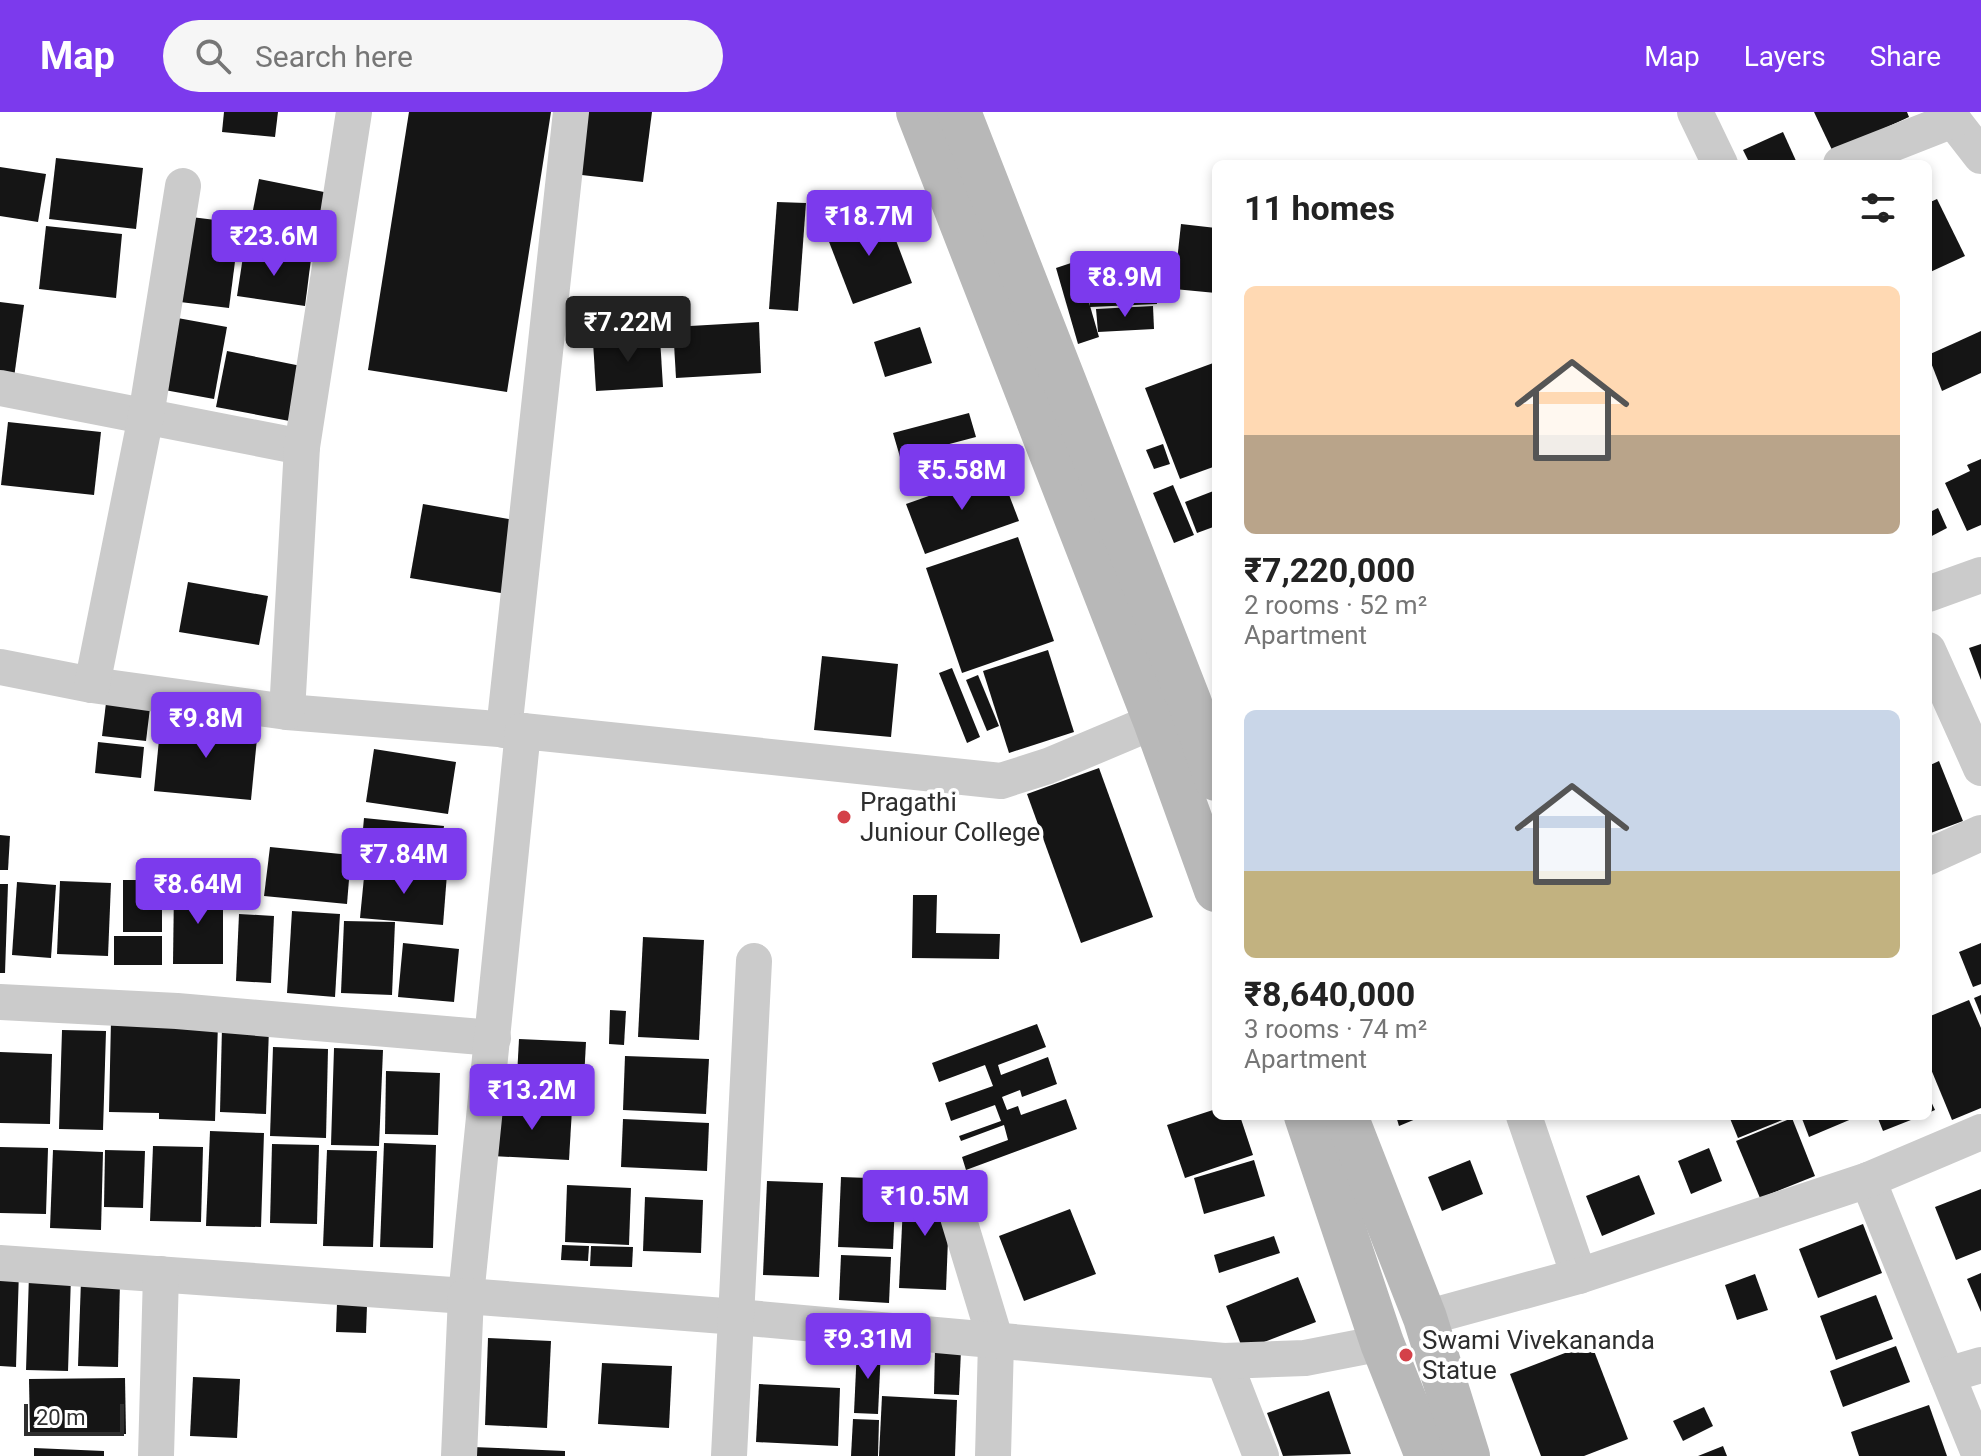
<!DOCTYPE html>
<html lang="en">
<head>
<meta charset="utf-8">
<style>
	:root { --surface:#fff; --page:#f6f6f6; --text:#222; --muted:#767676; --accent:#7c3aed }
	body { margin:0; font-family:Roboto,sans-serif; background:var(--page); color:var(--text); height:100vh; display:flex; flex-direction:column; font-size:30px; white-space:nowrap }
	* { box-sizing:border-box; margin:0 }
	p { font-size:26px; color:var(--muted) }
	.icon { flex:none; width:44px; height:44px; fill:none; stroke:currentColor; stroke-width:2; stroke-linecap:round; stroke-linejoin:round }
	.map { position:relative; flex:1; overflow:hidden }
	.panel { position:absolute; left:1212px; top:48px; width:720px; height:960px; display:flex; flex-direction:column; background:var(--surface); border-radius:12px; box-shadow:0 4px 12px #0003 }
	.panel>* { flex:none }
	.scale { position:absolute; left:24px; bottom:20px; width:100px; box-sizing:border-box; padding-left:8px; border:4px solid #2e2e2e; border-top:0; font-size:22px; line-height:28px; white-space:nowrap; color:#2e2e2e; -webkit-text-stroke:6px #fff; paint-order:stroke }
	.price { position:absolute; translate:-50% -68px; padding:0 18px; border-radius:8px; background:var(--accent); color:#fff; font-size:26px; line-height:52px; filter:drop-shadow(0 2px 4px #0008) }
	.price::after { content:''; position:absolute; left:50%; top:48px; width:24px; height:18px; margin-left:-12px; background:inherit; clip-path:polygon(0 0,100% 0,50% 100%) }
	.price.selected { background:#222; color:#fff }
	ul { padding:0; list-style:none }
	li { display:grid; align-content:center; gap:16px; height:424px; padding:0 32px }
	li span { display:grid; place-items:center; height:248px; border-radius:12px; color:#555 }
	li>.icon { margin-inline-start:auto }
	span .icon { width:144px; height:144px; fill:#fffc; stroke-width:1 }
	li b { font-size:34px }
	h2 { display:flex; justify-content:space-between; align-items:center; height:96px; padding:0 32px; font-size:34px }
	header { display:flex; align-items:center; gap:48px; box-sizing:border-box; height:112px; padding:0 40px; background:var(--accent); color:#fff }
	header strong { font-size:38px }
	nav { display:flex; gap:44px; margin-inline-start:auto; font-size:28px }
	.search { width:560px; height:72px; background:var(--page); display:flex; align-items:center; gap:20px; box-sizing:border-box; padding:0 28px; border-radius:44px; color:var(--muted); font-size:30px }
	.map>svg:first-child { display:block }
	.building { fill:#151515 }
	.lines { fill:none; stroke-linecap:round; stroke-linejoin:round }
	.minor { stroke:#cbcbcb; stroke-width:36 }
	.secondary { stroke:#b8b8b8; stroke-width:44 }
	.poi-dot { fill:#d44149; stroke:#fff; stroke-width:3 }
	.labels { text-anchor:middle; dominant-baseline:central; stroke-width:8; stroke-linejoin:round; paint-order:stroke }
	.poi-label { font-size:26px; fill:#2e2e2e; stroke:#fff; text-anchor:start }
</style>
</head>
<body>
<header>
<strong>Map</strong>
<div class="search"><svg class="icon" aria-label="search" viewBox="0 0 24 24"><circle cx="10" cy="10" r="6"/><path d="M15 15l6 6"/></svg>Search here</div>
<nav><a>Map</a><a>Layers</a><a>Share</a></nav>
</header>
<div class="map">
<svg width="1981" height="1344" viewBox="0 0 1981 1344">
	<rect width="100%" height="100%" fill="#fff"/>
	<!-- building -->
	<g class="building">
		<path d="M224 0H278L275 25 222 20Z"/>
		<path d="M409 0H551L507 280 368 258Z"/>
		<path d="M581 0H652L643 70 573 62Z"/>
		<path d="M1814 0H1907L1909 5 1833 40Z"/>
		<path d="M1783 20 1797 51 1750 52 1743 38Z"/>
		<path d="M56 46 143 56 136 117 49 107Z"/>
		<path d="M0 55 46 62 38 110 0 104Z"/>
		<path d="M259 67 339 83 326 144 247 129Z"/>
		<path d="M1937 87 1965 144 1928 161V91Z"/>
		<path d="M777 90 806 91 798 199 769 197Z"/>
		<path d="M885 99 912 171 853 192 826 122Z"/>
		<path d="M183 104 240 111 229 196 172 189Z"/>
		<path d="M1181 112 1216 116V181L1174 177Z"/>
		<path d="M46 114 122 122 116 186 39 177Z"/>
		<path d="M244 138 311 147 305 194 237 184Z"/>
		<path d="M1077 149 1099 225 1078 232 1056 156Z"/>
		<path d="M1156 176 1157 192 1090 195 1089 179Z"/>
		<path d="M0 190 24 193 13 273 0 271Z"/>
		<path d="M1153 194 1154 217 1098 220 1096 197Z"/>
		<path d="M172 205 227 215 214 287 159 277Z"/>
		<path d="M759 210 761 261 676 266 673 215Z"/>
		<path d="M920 215 932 251 885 265 874 230Z"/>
		<path d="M1981 219V261L1942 279 1928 243Z"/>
		<path d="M660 226 663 275 596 279 593 230Z"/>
		<path d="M227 239 311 256 300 311 216 295Z"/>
		<path d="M1216 250V354L1180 367 1145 276Z"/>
		<path d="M969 301 976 325 900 345 893 321Z"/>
		<path d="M8 310 101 320 94 383 1 373Z"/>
		<path d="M1163 332 1170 352 1154 357 1146 338Z"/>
		<path d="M1981 347V413L1967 419 1945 371 1970 359 1967 353Z"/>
		<path d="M1000 359 1019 409 925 442 906 392Z"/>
		<path d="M1173 373 1194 423 1174 431 1153 381Z"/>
		<path d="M1216 378V414L1197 421 1185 390Z"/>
		<path d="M423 392 520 409 507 482 410 466Z"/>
		<path d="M1938 396 1947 416 1928 426V401Z"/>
		<path d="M1018 425 1054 529 962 561 926 456Z"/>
		<path d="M188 470 268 484 259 533 179 520Z"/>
		<path d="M1981 532V568L1969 536Z"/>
		<path d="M1048 538 1074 620 1009 641 983 559Z"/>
		<path d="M822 544 898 552 891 625 814 618Z"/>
		<path d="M952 556 980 625 967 631 939 561Z"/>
		<path d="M978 563 999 614 987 619 966 568Z"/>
		<path d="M106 591 150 596 146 629 102 624Z"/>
		<path d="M161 607 258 616 251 688 154 679Z"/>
		<path d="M98 630 144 635 141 666 95 661Z"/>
		<path d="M374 637 456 650 448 702 366 690Z"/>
		<path d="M1939 649 1963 709 1928 722V654Z"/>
		<path d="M1099 656 1153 805 1081 831 1027 682Z"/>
		<path d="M364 706 444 714 439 757 360 749Z"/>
		<path d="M0 723 10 724 8 758H0Z"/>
		<path d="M270 735 351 743 347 792 264 784Z"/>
		<path d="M365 755 447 762 443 813 360 806Z"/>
		<rect x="123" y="768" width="39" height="52"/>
		<path d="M60 769 111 771 108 844 57 842Z"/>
		<path d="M17 770 56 773 51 846 12 843Z"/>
		<path d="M0 772H8L5 861H0Z"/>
		<path d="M174 775 223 776V852H173Z"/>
		<path d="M913 783H937L936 821 1000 822 999 847 912 846Z"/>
		<path d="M292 799 340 802 335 885 287 881Z"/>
		<path d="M239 802 274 804 271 871 236 869Z"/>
		<path d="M344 809 395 810 392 883 341 881Z"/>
		<rect x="114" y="824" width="48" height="29"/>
		<path d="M643 825 704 828 699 928 638 925Z"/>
		<path d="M403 831 459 837 454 890 398 885Z"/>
		<path d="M1981 831V872L1973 875 1959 840Z"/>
		<path d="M1981 883V903L1974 886Z"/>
		<path d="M1969 888 1981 916V996L1952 1008 1928 950V905Z"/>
		<path d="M610 898 626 899 624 933 609 932Z"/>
		<path d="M111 908 218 911 215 1009 159 1007V1001L109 1000Z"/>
		<path d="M1037 912 1046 935 998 953 1001 963 1048 945 1057 972 1022 985 1020 978 1002 985 1007 998 1018 994 1021 1003 1066 987 1077 1017 966 1058 962 1045 1008 1028 1004 1013 961 1029 959 1024 1001 1009 995 993 951 1009 945 991 993 974 985 953 939 970 932 951Z"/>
		<path d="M222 915 269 916 266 1002 220 1000Z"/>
		<path d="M62 918 106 919 103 1018 59 1017Z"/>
		<path d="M519 927 586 930 583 986 516 983Z"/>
		<path d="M273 935 328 937 326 1026 270 1024Z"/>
		<path d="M334 936 383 938 379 1034 331 1033Z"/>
		<path d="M0 940 52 942 50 1012 0 1011Z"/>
		<path d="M625 944 709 947 706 1002 623 998Z"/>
		<path d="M498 953 515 954 514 984 497 983Z"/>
		<path d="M386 959 440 961 438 1023 385 1022Z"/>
		<path d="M1928 983 1935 998 1928 1001Z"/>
		<path d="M494 993 572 997 569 1048 492 1044Z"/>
		<path d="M1216 997V1004H1240L1253 1043 1185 1066 1167 1013Z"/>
		<path d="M1396 1004H1423L1399 1014Z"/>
		<path d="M1729 1004H1792L1738 1026Z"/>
		<path d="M1801 1004H1853L1854 1006 1809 1025Z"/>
		<path d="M1877 1004H1921L1883 1019Z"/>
		<path d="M1792 1006 1815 1064 1760 1086 1736 1029Z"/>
		<path d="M623 1007 709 1011 707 1059 621 1055Z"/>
		<path d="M210 1019 264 1021 261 1115 206 1114Z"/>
		<path d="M384 1031 436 1033 433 1136 380 1135Z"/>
		<path d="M272 1032 319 1033 317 1112 270 1111Z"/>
		<path d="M153 1034 203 1035 201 1110 150 1109Z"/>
		<path d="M0 1035 48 1036 46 1102 0 1101Z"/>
		<path d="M1709 1036 1722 1069 1691 1082 1678 1049Z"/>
		<path d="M53 1038 103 1040 101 1118 50 1116Z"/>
		<path d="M105 1038 145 1039 143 1096 104 1095Z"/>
		<path d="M327 1038 377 1039 373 1135 323 1134Z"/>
		<path d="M1254 1048 1265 1084 1204 1102 1194 1066Z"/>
		<path d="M1470 1048 1483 1082 1442 1099 1428 1065Z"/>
		<path d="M1639 1063 1655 1102 1602 1124 1586 1084Z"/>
		<path d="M841 1065 896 1067 893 1137 838 1135Z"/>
		<path d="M767 1069 823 1071 819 1165 763 1163Z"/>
		<path d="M567 1073 631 1076 629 1133 565 1130Z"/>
		<path d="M904 1073 950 1076 946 1178 899 1176Z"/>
		<path d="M1981 1077V1138L1956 1148 1935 1095Z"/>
		<path d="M645 1085 703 1088 701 1141 643 1139Z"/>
		<path d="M1070 1097 1096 1162 1024 1189 999 1124Z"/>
		<path d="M1863 1112 1882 1161 1818 1186 1799 1137Z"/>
		<path d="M1274 1124 1280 1141 1219 1161 1214 1143Z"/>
		<path d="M562 1133 589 1134 588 1149 561 1148Z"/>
		<path d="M591 1134 633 1135 632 1155 590 1154Z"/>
		<path d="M841 1143 891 1145 889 1191 839 1188Z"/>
		<path d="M0 1158H19L16 1255 0 1254Z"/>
		<path d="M1981 1161V1200L1967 1167Z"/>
		<path d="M1755 1162 1768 1198 1737 1208 1725 1173Z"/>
		<path d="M29 1163 71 1164 68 1259 26 1258Z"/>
		<path d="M1298 1165 1316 1210 1243 1238 1226 1194Z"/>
		<path d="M81 1168 120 1169 118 1255 78 1254Z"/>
		<path d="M1876 1183 1893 1227 1836 1248 1820 1204Z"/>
		<path d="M337 1191 367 1193 366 1221 336 1220Z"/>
		<path d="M488 1226 551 1229 547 1316 485 1313Z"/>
		<path d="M1591 1231 1628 1327 1584 1344H1541L1510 1262Z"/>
		<path d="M1896 1234 1910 1270 1843 1295 1830 1259Z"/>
		<path d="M857 1236 881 1237 878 1302 854 1301Z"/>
		<path d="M935 1236 961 1238 959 1283 934 1282Z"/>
		<path d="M602 1251 672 1254 669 1316 598 1312Z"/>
		<path d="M193 1265 240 1267 237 1326 190 1324Z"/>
		<path d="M125 1266 126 1322H30L29 1267Z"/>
		<path d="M759 1272 840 1276 838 1334 756 1330Z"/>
		<path d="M1329 1279 1351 1342 1283 1344 1267 1301Z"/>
		<path d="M882 1284 957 1288 955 1344H879Z"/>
		<path d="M1929 1293 1947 1344H1859L1851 1320Z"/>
		<path d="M1704 1295 1713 1314 1683 1329 1673 1309Z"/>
		<path d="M853 1307 879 1308 878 1344H851Z"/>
		<path d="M1723 1334 1727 1344H1698Z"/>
		<path d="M473 1335 565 1339V1344H472Z"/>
		<path d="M34 1336 104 1339V1344H34Z"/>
	</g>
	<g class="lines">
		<!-- minor -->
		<g class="minor">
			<path d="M1695 0 1720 52"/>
			<path d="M1951 0 1953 8 1981 44"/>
			<path d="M1841 52 1953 8"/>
			<path d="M0 276 302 335"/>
			<path d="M1928 482 1981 463"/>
			<path d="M1928 538 1981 656"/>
			<path d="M0 555 92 573 287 600 523 619"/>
			<path d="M92 573 146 304 183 74"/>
			<path d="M287 600 302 335 354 0"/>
			<path d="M504 618 571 0"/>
			<path d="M1928 745 1981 721"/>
			<path d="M0 890 177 899 493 926"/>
			<path d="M1524 1004 1579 1164"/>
			<path d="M1868 1068 1947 1263"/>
			<path d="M955 1095 996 1230 993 1344"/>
			<path d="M0 1151 466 1184 523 619 1001 669 1048 654 1155 609"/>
			<path d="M1425 1206 1579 1164 1868 1068 1981 1020"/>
			<path d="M1224 1249 1261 1344"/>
			<path d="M156 1344 161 1162"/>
			<path d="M459 1344 466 1184 737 1205 1224 1249 1305 1246 1382 1231"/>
			<path d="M729 1344 754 849"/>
			<path d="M1980 1344 1947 1263 1981 1253"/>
		</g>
		<!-- secondary -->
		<g class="secondary">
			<path d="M918 0 1155 609 1216 778"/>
			<path d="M959 0 1190 591 1216 667"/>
			<path d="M1306 1004 1382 1231 1427 1344"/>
			<path d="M1346 1004 1425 1206 1468 1344"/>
		</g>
	</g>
	<!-- markers -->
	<g class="poi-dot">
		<circle cx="844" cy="705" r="8"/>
		<circle cx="1406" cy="1243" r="8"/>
	</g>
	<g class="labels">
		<!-- poi labels -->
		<g class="poi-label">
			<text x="860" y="690">Pragathi<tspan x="860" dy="30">Juniour College</tspan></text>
			<text x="1422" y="1228">Swami Vivekananda<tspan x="1422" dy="30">Statue</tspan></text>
		</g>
	</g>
</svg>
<div class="scale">20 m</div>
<b class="price" style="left:869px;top:146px">₹18.7M</b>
<b class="price" style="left:274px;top:166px">₹23.6M</b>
<b class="price" style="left:1125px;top:207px">₹8.9M</b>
<b class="price selected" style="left:628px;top:252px">₹7.22M</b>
<b class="price" style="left:962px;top:400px">₹5.58M</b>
<b class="price" style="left:206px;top:648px">₹9.8M</b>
<b class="price" style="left:404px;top:784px">₹7.84M</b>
<b class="price" style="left:198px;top:814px">₹8.64M</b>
<b class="price" style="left:532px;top:1020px">₹13.2M</b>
<b class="price" style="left:925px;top:1126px">₹10.5M</b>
<b class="price" style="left:868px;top:1269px">₹9.31M</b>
<section class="panel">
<h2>11 homes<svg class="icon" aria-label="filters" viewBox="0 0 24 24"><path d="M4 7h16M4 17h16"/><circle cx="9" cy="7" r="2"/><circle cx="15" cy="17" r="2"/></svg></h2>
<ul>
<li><span style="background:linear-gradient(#ffd9b3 60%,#b9a48a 0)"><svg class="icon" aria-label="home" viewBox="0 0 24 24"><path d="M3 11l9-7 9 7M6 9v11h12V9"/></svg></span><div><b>₹7,220,000</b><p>2 rooms · 52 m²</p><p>Apartment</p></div></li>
<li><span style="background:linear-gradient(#c9d6e8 65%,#c2b280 0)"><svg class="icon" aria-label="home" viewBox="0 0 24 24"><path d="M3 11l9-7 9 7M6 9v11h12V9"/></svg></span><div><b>₹8,640,000</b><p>3 rooms · 74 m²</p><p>Apartment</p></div></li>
</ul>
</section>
</div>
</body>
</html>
